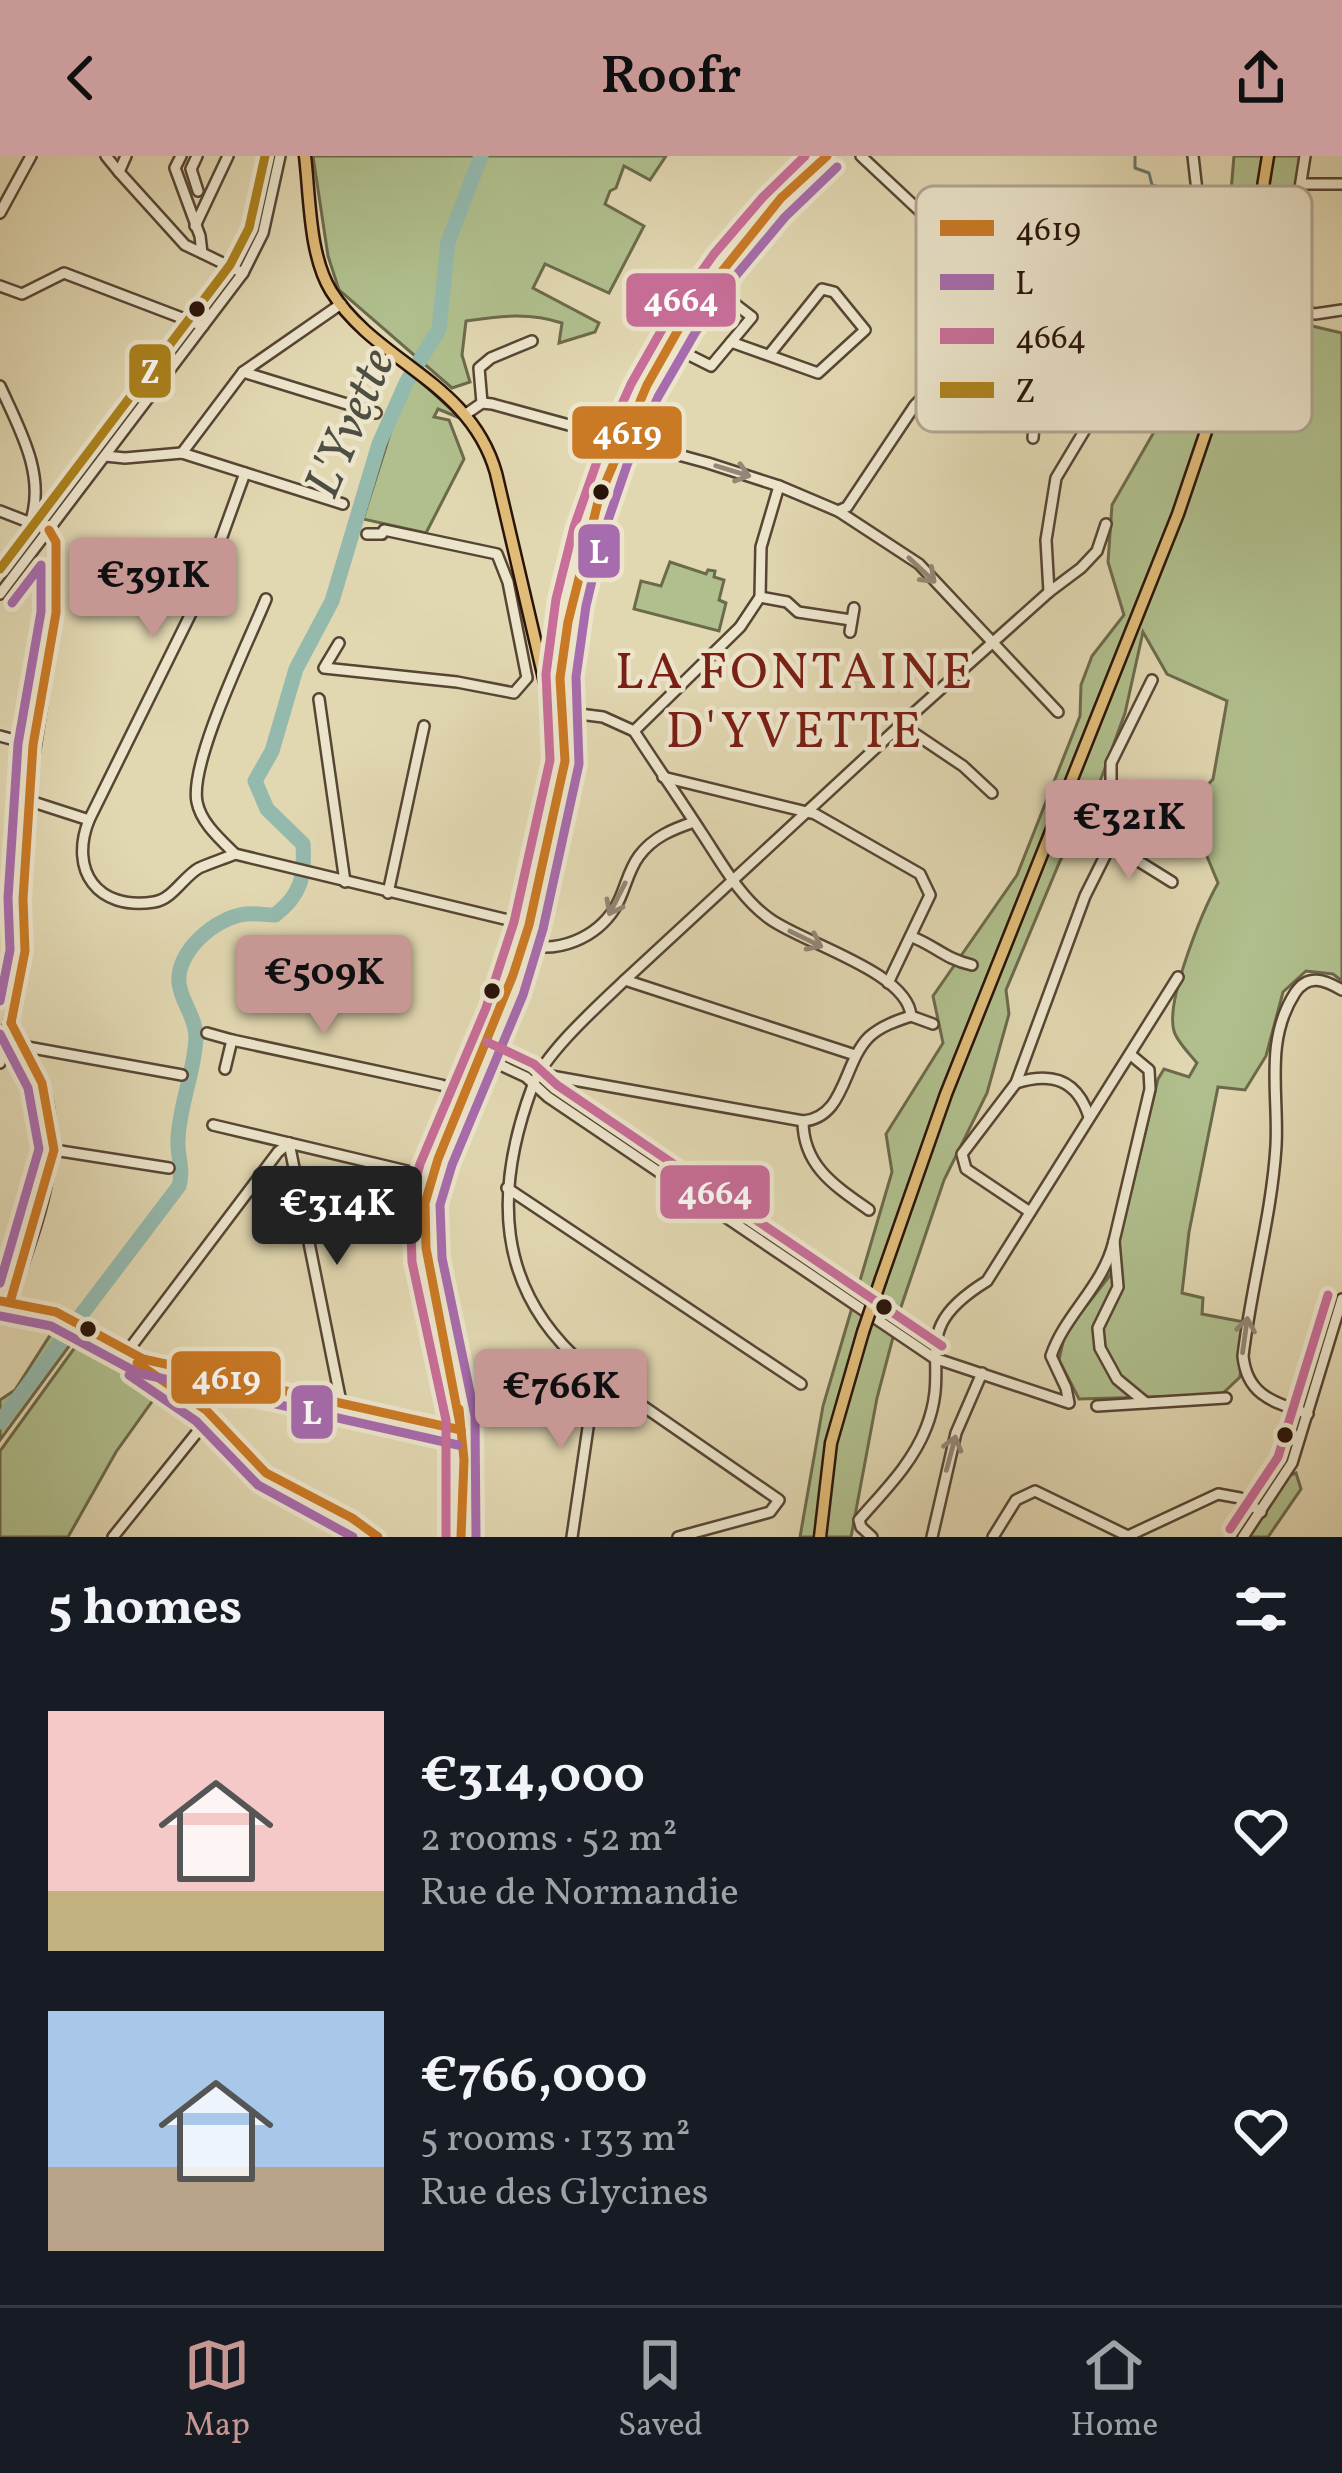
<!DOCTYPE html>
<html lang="en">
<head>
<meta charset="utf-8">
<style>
	:root { --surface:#171b24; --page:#20242c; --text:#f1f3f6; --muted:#9ea1a6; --line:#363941; --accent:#c59692 }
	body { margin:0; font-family:Vollkorn,serif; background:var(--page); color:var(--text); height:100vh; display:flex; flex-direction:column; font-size:45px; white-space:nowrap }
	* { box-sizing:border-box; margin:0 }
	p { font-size:39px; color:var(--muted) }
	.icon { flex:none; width:66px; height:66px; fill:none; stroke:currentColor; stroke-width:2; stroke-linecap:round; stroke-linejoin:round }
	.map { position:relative; height:1381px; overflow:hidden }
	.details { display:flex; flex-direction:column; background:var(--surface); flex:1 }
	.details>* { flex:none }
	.price { position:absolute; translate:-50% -102px; padding:0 27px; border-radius:12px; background:var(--accent); color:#111; font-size:39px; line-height:78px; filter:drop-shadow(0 3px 6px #0008) }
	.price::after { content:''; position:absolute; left:50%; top:72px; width:36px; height:27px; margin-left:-18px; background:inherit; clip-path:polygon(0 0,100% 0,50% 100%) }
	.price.on { background:#222; color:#fff }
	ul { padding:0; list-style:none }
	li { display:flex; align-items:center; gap:36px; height:300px; padding:0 48px }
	li span { display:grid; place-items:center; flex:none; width:336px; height:240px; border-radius:0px; color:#555 }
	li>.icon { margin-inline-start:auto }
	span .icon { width:144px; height:144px; fill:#fffc; stroke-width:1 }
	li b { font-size:51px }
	h2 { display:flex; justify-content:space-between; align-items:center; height:144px; padding:0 48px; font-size:51px }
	header { display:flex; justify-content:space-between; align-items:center; height:156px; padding:0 48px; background:var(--accent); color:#111; font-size:54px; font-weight:600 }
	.tab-bar { display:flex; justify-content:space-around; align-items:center; height:168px; border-top:3px solid var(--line); background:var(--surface); font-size:33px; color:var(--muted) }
	.tab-bar a { display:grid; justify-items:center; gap:6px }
	.tab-bar .on { color:var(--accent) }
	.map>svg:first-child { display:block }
	.green { fill:#b0bf8d; stroke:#6c6a4c; stroke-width:3 }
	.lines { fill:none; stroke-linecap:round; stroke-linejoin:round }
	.stream { stroke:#69776c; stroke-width:3 }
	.river { stroke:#94b9ad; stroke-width:15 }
	.minor-casing { stroke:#574534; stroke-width:14 }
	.major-casing { stroke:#29140a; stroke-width:15 }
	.minor { stroke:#ece5cc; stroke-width:9 }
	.major { stroke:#e0bc78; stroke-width:10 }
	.major-bridge-casing { stroke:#29140a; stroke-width:15; stroke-linecap:butt }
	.major-bridge { stroke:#e0bc78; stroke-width:10 }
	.bus-1-casing { stroke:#ece5cc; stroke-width:18 }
	.bus-2-casing { stroke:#ece5cc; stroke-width:18 }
	.bus-3-casing { stroke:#ece5cc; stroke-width:18 }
	.bus-4-casing { stroke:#ece5cc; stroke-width:18 }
	.bus-1 { stroke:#ca7a25; stroke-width:9 }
	.bus-2 { stroke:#a76cad; stroke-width:9 }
	.bus-3 { stroke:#c86e99; stroke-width:9 }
	.bus-4 { stroke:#ac821d; stroke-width:9 }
	.oneway { stroke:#948775 }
	.bus-dot { fill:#29140a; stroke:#ece5cc; stroke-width:4.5 }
	.labels { text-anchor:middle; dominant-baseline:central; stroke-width:9; stroke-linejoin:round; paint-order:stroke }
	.water-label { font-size:51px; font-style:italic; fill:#4e4e43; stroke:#ece5cc }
	.neighbourhood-label { font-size:51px; letter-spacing:3px; fill:#7a1f14; stroke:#ece5cc }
	.key { fill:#ece5cc; stroke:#b2a692; stroke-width:3 }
	.key-label { font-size:33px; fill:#29140a }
	.line-badge { stroke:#ece5cc; stroke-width:4.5 }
	.badge-label { font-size:33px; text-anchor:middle; font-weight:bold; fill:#fff }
</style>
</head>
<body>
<header><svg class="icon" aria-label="back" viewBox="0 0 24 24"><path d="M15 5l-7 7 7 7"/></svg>Roofr<svg class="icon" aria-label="share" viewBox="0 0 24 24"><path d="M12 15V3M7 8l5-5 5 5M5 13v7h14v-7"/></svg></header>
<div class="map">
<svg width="1342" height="1381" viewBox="0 0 1342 1381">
	<rect width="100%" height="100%" fill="#e1d7b1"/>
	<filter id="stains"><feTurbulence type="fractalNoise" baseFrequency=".00167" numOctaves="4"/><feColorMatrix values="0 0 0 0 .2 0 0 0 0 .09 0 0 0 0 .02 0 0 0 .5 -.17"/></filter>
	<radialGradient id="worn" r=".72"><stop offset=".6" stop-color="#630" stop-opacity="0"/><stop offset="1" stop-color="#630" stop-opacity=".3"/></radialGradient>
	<!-- green -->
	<g class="green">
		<path d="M313 0H666L650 24 624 10 616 32 610 35 605 48 644 70 609 137 545 108 533 132 599 167 595 176 559 187 562 167C529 156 500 160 466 165L462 199 470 226 452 232 339 134 328 100Z"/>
		<path d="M1234 0H1301L1271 148 1310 160 1312 170 1342 177V825L1333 818 1306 815 1283 836 1266 900 1245 934 1218 931 1189 1076 1182 1137 1203 1142 1202 1158 1244 1166 1240 1221 1221 1239 1079 1243 1059 1204 1065 1177 1111 1118 1158 923 1164 913 1189 921 1197 907C1190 898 1177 886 1174 875 1165 845 1203 754 1218 727L1206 698 1177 673 1190 649 1213 623 1227 545 1167 518 1143 476 1125 557 1098 631 1060 705 1006 834 1009 858 987 937 944 1024 901 1151 877 1242 851 1381H800L823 1250 892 1016 886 978 943 887 933 840 1017 719 1080 560 1081 529 1092 500 1124 459 1108 406 1112 349 1177 236 1208 194 1219 159 1210 137 1228 71Z"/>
		<path d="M414 219 460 262 438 253 434 261 449 264 464 303 426 377 363 363 402 240Z"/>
		<path d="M670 406 706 418 708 414 715 415 714 421 724 424 719 444 726 447 719 475 634 453 641 425 661 430Z"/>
		<path d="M65 1166 79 1174 78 1178 0 1284V1244L15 1234 56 1170Z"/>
		<path d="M86 1176 163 1230 116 1296 68 1381H0V1295Z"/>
		<path d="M1296 1317 1301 1333 1268 1381H1245L1288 1320Z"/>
	</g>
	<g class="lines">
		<!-- stream -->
		<g class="stream">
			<path d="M1135 0V12L1149 17 1152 29 1189 40"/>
			<path d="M1199 44 1231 52"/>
		</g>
		<!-- river -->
		<path class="river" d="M0 1266 179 1030C184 1014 177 1000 178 984 179 949 195 915 196 881 196 861 181 846 179 827 176 795 216 761 246 758 255 757 266 759 275 759 301 739 305 721 303 688L267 653 255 625 272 595 296 513 332 445 379 288 406 227 439 173 448 86 481 0"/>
		<defs>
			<g id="minor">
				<path d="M106 0 119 16"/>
				<path d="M126 0 119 16 185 89 202 97"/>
				<path d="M181 0 175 12 200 80 202 97 243 117"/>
				<path d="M197 0 191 13 198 35"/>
				<path d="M861 0 1003 133 1036 153 1081 107 1106 106 1147 126 1176 123 1235 137"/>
				<path d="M1302 28H1342"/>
				<path d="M0 57 31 0"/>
				<path d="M195 70 228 0"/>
				<path d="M1163 122 1197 35 1193 0"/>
				<path d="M0 130 22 138 64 117 203 170"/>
				<path d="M1251 141 1315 158 1342 154"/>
				<path d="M1275 148 1295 64 1305 0"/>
				<path d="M1111 167 1156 199"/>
				<path d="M731 186 818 217 865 174 834 136 822 133 769 199"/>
				<path d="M978 186 996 204 1095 258"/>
				<path d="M693 201 711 210 752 161 726 141"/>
				<path d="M243 216 376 257"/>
				<path d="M0 230C19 272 47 320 30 367"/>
				<path d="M1056 236 1077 198"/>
				<path d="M482 247 479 212 491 202 532 185"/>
				<path d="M466 258 482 247 492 248 708 307 779 330 838 355 919 408 1058 556"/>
				<path d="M1011 259 1034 270 1033 282"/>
				<path d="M1020 263 1039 227"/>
				<path d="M182 297 243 216 341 148"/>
				<path d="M105 300 125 302 182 297 343 348"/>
				<path d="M245 317 203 433 89 664C69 714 97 755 154 746 173 743 183 721 199 712 210 707 223 703 235 698L529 769"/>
				<path d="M0 355 49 374"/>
				<path d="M838 355 847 351 915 249 1016 143"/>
				<path d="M1049 436 1046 384 1056 322 1137 187"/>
				<path d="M0 438 243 117 263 77 280 0"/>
				<path d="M760 441 787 446 798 456 851 464"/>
				<path d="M850 476 854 452"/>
				<path d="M339 487 324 512 457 526 514 537 527 522 508 426 497 398 384 374 382 378H367"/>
				<path d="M319 543 345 726"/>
				<path d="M563 556 603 561 634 575C656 609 679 642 701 676 721 706 740 742 770 763 803 787 908 816 911 860L933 868"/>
				<path d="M902 569 963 610 992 637"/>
				<path d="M634 575 740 471 760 441 761 391 779 330"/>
				<path d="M0 580 33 589"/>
				<path d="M663 621 815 658 920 718 930 739 888 827"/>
				<path d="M558 626C570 591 560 562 560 527 560 506 566 484 569 463 598 285 691 118 827 0"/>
				<path d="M27 644 89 664"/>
				<path d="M1111 688 1172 726"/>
				<path d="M235 698C221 684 201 667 197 646 189 606 249 485 266 443"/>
				<path d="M0 736 23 743"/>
				<path d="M388 737 424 570"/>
				<path d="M912 781C936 790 943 802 972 809"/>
				<path d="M524 788C558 798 596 782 615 752 625 736 627 716 639 700 653 681 673 673 694 666"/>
				<path d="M625 824 855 899"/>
				<path d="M207 877 232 884"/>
				<path d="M27 891 182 919"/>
				<path d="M1131 899 1149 914 1150 933 1114 1085 1118 1131 1098 1172 1100 1192 1117 1223 1146 1247"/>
				<path d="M481 900 526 921 548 941 934 1202 1069 1247 1066 1232 1051 1200C1065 1158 1103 1131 1114 1085"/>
				<path d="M0 907 25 795 23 743 27 644 56 457V386L49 374"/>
				<path d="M225 913 232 884 441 929 465 937"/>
				<path d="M540 918 803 965C845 962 843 907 869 881 881 870 896 865 911 860"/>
				<path d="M1016 927C1051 916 1077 923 1089 961"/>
				<path d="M803 965C803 1010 835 1030 869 1054"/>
				<path d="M213 969 432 1021"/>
				<path d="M289 987 341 1246"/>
				<path d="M54 994 169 1012"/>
				<path d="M507 1032 801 1228"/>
				<path d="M1030 1056 966 1013 962 998 1016 927 1085 740 1111 688V607L1152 524"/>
				<path d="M0 1145 56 1156 143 1203 453 1273 472 1268C505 1220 528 1211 585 1210"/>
				<path d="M10 1146C33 1075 68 1001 42 926 34 904 19 888 11 868"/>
				<path d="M127 1196 278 996 289 987"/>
				<path d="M131 1200 148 1218 206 1254 266 1317 352 1362 378 1381"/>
				<path d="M1097 1250 1226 1242"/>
				<path d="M1308 1258C1274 1246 1247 1240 1243 1200 1251 1131 1272 1058 1276 990 1279 938 1264 885 1295 837 1308 817 1325 824 1342 834"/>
				<path d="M1128 1380 1218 1338 1240 1342 1261 1356"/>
				<path d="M113 1381 211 1259"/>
				<path d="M572 1381 596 1217"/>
				<path d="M678 1381 770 1356 779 1344 585 1210C494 1132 494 1033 533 929 546 896 599 849 625 824L905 565 1049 436 1081 412 1097 395 1106 368"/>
				<path d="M872 1381 861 1371 859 1364C884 1335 912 1308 926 1272 954 1202 904 1176 987 1125L1178 821"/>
				<path d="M932 1381 956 1277 982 1217"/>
				<path d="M993 1381 1016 1344 1035 1335 1128 1380"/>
				<path d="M1243 1381 1292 1307 1342 1143"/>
			</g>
			<g id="major">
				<path d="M305 0C310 42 309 99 331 135 376 207 470 225 496 317L547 535 556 618 545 695 524 788 438 1003 425 1047 426 1092 460 1259 464 1316 461 1381"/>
				<path d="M881 1123 946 938 1178 358 1215 249 1256 74 1268 0"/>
				<path d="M820 1381 831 1287 863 1176"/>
			</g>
		</defs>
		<!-- minor casing -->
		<use href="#minor" class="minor-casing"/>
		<!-- major casing -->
		<use href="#major" class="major-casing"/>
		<!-- minor -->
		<use href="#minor" class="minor"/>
		<!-- major -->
		<use href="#major" class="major"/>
		<defs>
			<path id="major-bridge" d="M863 1176 881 1123"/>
		</defs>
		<!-- major-bridge casing -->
		<use href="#major-bridge" class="major-bridge-casing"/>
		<!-- major-bridge -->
		<use href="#major-bridge" class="major-bridge"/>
		<defs>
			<g id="bus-1">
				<path d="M11 867 25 795 23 743 33 589 56 457V386L49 374"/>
				<path d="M0 1145 56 1156 143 1203 461 1274"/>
				<path d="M10 1146 54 994 42 927 11 867"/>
				<path d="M137 1207 206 1254 266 1317 352 1362 378 1381"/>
				<path d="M459 1253 464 1304 461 1381"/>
				<path d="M461 1274 426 1092 425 1047 438 1003 513 819 529 769 565 605 560 522 568 466 599 342 647 229 686 160 781 42 827 0"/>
			</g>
			<g id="bus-2">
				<path d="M0 845 10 794 8 742 18 588 41 456V409L12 447"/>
				<path d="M0 878 28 932 39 993 0 1127"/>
				<path d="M0 1160 51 1170 138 1217 458 1289"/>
				<path d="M129 1219 196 1265 258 1329 353 1381"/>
				<path d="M476 1381 475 1260 442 1102 440 1049 452 1009 523 839 543 773 579 608 576 521 586 450 603 379 627 309 658 241 695 177 738 117 785 61 837 11"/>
			</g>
			<g id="bus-3">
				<path d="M487 886 534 908 557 929 942 1190"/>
				<path d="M1230 1373 1278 1301 1328 1139"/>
				<path d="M446 1380V1264L412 1106 410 1045 420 1008 486 852 514 766 550 604 546 518 556 443 574 371 600 297 631 228 669 161 714 98 763 41 805 0"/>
			</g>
			<path id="bus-4" d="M0 413 230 109 249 72 265 0"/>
		</defs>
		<!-- bus-1 casing -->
		<use href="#bus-1" class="bus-1-casing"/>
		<!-- bus-2 casing -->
		<use href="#bus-2" class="bus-2-casing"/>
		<!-- bus-3 casing -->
		<use href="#bus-3" class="bus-3-casing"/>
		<!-- bus-4 casing -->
		<use href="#bus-4" class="bus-4-casing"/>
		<!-- bus-1 -->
		<use href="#bus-1" class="bus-1"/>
		<!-- bus-2 -->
		<use href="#bus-2" class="bus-2"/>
		<!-- bus-3 -->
		<use href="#bus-3" class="bus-3"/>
		<!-- bus-4 -->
		<use href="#bus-4" class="bus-4"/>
	</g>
	<!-- one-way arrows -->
	<defs><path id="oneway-shaft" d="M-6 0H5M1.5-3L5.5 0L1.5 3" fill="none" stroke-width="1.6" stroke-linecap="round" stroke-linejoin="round" transform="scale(3)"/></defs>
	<g class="oneway">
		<use href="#oneway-shaft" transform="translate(733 315) rotate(17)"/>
		<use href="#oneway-shaft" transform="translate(922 414) rotate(43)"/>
		<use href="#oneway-shaft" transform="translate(617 743) rotate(117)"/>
		<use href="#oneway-shaft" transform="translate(806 783) rotate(26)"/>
		<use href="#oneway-shaft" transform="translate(1245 1179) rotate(-82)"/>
		<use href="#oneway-shaft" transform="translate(951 1297) rotate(-75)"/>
	</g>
	<!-- markers -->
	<g class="bus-dot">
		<circle cx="197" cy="153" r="10"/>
		<circle cx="601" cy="336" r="10"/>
		<circle cx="492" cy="835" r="10"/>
		<circle cx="884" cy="1151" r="10"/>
		<circle cx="88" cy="1173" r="10"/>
		<circle cx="1285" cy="1279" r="10"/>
	</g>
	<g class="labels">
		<!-- water labels -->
		<g class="water-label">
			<text transform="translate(352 268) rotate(-67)">L'Yvette</text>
		</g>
		<!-- neighbourhood labels -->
		<g class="neighbourhood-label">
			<text x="795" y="518">LA FONTAINE<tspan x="795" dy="59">D'YVETTE</tspan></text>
		</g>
	</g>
	<!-- legend -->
	<rect x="916" y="30" width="396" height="246" rx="18" class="key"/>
	<rect x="940" y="64" width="54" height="16" fill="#ca7a25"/>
	<rect x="940" y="118" width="54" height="16" fill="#a76cad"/>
	<rect x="940" y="172" width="54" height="16" fill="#c86e99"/>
	<rect x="940" y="226" width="54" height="16" fill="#ac821d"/>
	<g class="key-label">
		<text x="1015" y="84">4619</text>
		<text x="1015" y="138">L</text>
		<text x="1015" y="192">4664</text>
		<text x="1015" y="246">Z</text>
	</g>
	<g class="line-badge">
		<rect x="624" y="115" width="114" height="58" rx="12" fill="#c86e99"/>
		<rect x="127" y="186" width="46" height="58" rx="12" fill="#ac821d"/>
		<rect x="570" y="248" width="114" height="57" rx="12" fill="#ca7a25"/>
		<rect x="576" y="366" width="46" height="58" rx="12" fill="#a76cad"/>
		<rect x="658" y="1007" width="114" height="58" rx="12" fill="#c86e99"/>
		<rect x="169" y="1193" width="114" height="57" rx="12" fill="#ca7a25"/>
		<rect x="289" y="1227" width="46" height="58" rx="12" fill="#a76cad"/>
	</g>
	<g class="badge-label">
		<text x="681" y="155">4664</text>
		<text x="150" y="227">Z</text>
		<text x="627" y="288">4619</text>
		<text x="599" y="407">L</text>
		<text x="715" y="1048">4664</text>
		<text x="226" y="1233">4619</text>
		<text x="312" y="1268">L</text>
	</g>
	<rect width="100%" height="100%" filter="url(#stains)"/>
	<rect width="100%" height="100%" fill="url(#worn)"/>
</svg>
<b class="price" style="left:153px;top:484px">€391K</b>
<b class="price" style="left:1129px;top:726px">€321K</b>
<b class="price" style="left:324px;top:881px">€509K</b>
<b class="price on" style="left:337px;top:1112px">€314K</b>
<b class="price" style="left:561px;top:1295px">€766K</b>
</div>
<section class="details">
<h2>5 homes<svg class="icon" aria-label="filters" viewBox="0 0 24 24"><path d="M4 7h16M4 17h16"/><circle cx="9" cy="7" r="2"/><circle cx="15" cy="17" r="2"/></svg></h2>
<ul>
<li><span style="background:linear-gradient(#f6c9c9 75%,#c2b280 0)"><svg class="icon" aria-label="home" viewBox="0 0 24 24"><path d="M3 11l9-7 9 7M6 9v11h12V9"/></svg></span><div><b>€314,000</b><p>2 rooms · 52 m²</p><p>Rue de Normandie</p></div><svg class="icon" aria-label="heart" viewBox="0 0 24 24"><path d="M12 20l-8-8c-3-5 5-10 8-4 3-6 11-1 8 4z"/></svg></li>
<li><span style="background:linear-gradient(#a9c7e8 65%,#b9a48a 0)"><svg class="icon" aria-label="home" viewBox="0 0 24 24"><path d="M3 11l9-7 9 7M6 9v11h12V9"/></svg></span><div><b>€766,000</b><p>5 rooms · 133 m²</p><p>Rue des Glycines</p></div><svg class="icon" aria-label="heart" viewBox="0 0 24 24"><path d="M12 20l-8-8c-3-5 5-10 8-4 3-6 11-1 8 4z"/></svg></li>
</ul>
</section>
<nav class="tab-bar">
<a class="on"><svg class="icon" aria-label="map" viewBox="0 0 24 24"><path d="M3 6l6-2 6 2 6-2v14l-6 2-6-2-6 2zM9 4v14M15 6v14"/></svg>Map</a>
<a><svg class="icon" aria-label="saved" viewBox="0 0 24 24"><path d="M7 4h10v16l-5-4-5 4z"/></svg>Saved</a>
<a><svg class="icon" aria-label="home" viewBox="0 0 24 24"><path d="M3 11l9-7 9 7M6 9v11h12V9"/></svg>Home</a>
</nav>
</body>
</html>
